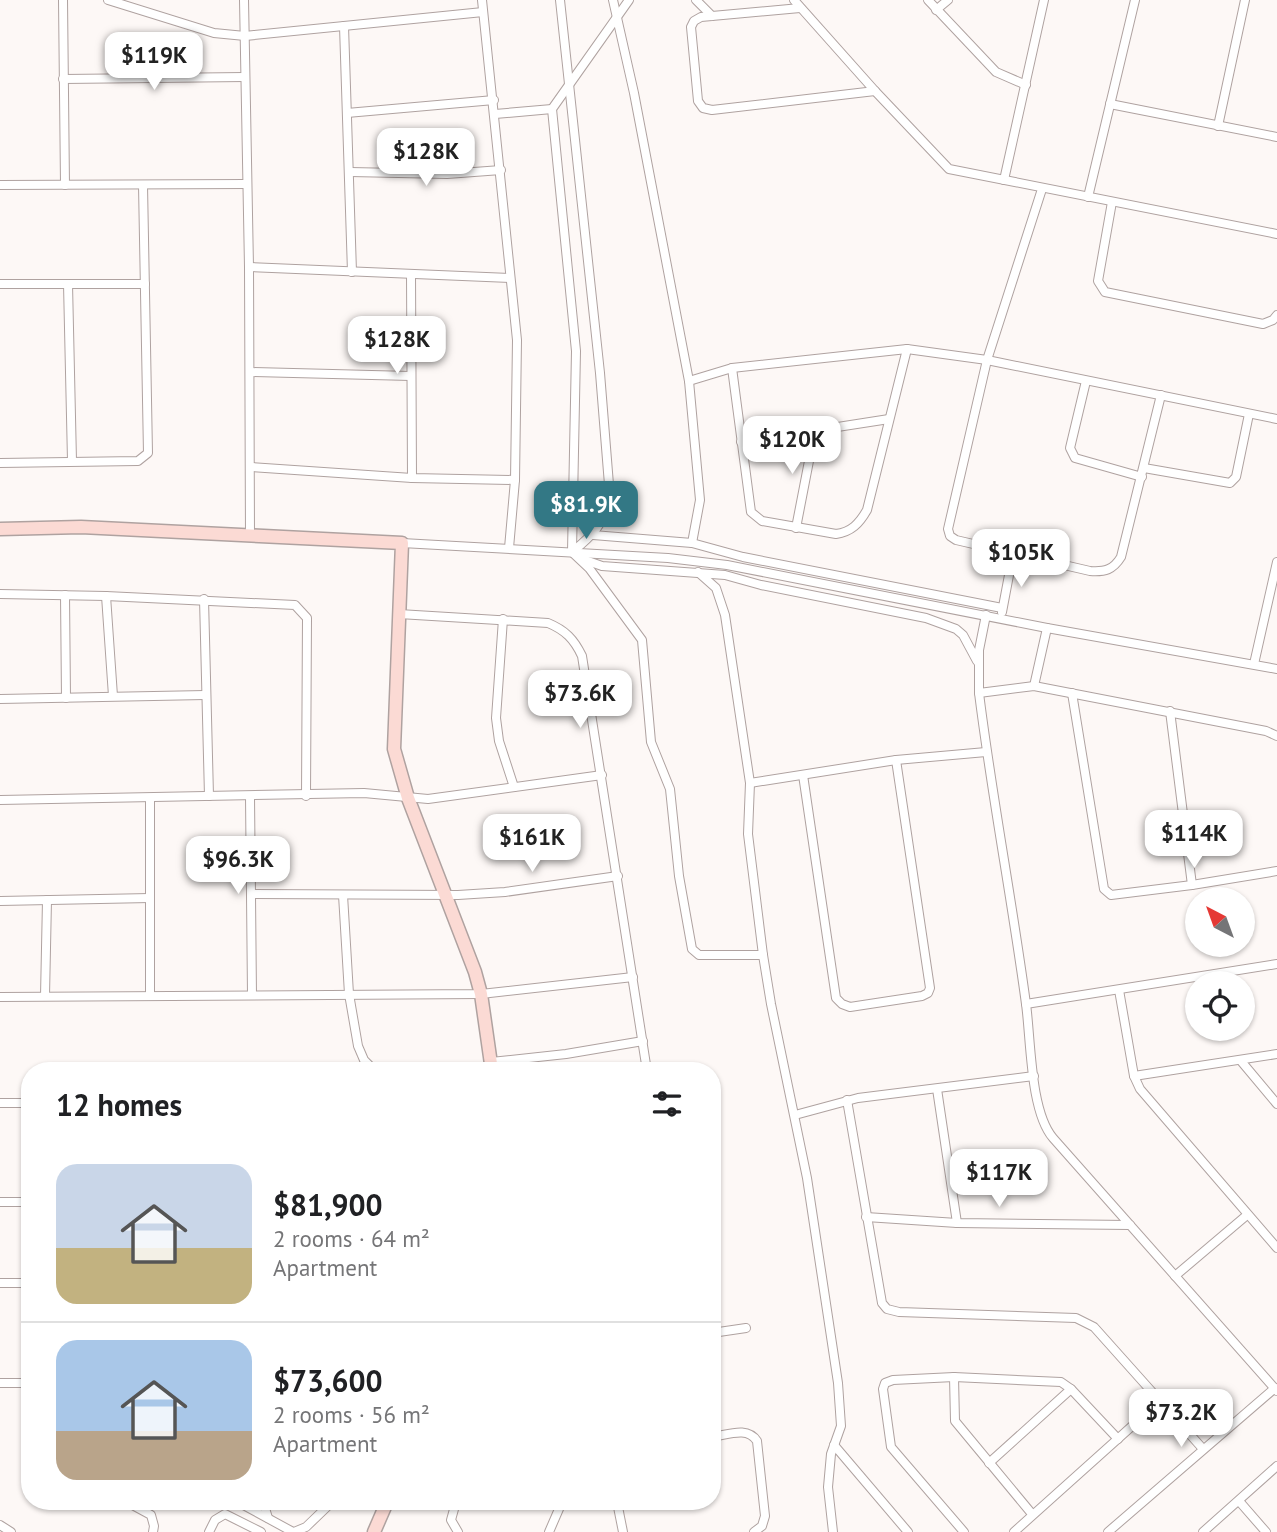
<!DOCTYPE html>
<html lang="en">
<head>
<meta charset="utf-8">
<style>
	:root { --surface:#fff; --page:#f2f2f2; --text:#202124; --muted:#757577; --line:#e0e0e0; --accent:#337885 }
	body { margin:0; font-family:"PT Sans",sans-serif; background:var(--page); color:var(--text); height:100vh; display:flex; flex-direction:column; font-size:26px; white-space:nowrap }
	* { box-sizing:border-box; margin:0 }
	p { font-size:23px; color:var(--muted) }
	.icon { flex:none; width:38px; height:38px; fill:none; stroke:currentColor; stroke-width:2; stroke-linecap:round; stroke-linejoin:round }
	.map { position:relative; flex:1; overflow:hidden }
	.drawer { position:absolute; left:21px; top:1062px; width:700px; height:448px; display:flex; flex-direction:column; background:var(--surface); border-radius:28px; box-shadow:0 2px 5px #0004 }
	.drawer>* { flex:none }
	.needle { width:46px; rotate:319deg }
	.buttons { position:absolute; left:1185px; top:887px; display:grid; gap:14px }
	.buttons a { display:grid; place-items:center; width:70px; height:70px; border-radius:50%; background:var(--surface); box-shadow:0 2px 5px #0004; font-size:35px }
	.price { position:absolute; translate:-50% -60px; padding:0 16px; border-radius:14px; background:#fff; color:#222; font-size:23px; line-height:46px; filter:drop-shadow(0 2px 4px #0008) }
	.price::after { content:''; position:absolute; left:50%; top:42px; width:21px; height:16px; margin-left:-10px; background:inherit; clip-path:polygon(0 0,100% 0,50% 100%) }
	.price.selected { background:var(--accent); color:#fff }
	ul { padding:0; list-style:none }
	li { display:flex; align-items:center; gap:21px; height:175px; padding:0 35px }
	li+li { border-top:2px solid var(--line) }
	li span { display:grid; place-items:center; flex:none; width:196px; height:140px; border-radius:21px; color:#555 }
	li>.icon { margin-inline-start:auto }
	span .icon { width:84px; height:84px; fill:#fffc; stroke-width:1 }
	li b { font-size:30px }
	h2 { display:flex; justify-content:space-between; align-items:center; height:84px; padding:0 35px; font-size:30px }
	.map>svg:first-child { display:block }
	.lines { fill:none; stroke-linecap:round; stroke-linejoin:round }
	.street-casing { stroke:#afa2a0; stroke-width:10 }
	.secondary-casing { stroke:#afa2a0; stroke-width:15 }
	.street { stroke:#fff; stroke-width:8 }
	.secondary { stroke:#fbdad4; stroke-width:12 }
</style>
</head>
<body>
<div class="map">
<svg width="1277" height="1532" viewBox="0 0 1277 1532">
	<rect width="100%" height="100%" fill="#fdf8f6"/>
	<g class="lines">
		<defs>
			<g id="street">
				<path d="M63 0 65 185"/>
				<path d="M108 0 214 33 245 36 483 12"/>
				<path d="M244 0 249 267 250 536"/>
				<path d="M482 0 517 340 515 480 509 548"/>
				<path d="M560 0 600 373 610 497C605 523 592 536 572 552"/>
				<path d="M629 0 552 109 576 351 572 552 589 568 642 640 651 742 670 789 679 876 692 949 699 955H763"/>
				<path d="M696 0 712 16"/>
				<path d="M794 0 875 91 949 169 1277 234"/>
				<path d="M928 0 996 72 1026 85"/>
				<path d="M800 8 701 17 694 21 691 27 698 101 703 108 712 110 875 91"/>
				<path d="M936 10 948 0"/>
				<path d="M344 26 352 272"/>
				<path d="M63 79 245 77"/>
				<path d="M1110 104 1277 137"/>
				<path d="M347 113 494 100"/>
				<path d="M495 114 552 109"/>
				<path d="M1218 126 1245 0"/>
				<path d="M350 172 447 174 501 170"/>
				<path d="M1004 180 1044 0"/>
				<path d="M0 185 247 184"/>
				<path d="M1042 189 987 360 948 529 950 536 956 540 1090 571C1105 572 1113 570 1121 557L1161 395"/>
				<path d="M1088 197 1135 0"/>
				<path d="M1112 202 1098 281 1105 292 1263 324 1273 320 1277 315"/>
				<path d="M249 267 510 278"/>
				<path d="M411 274 412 478"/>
				<path d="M0 284H145"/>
				<path d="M68 284 72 461"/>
				<path d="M732 368 751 512 762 521 836 534C851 532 859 524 867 510L907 349"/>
				<path d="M250 372 411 376"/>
				<path d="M689 381 732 368 907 349 987 360 1277 419"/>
				<path d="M1086 381 1070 448 1075 458 1142 477"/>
				<path d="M741 442 889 419"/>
				<path d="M0 463 138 461 148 453 143 185"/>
				<path d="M251 467 412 478 515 480"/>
				<path d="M1144 468 1230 483 1236 477 1249 414"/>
				<path d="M796 528 815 430"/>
				<path d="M593 535 692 543 700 500 689 381 634 93 613 0"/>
				<path d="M402 543 668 558 727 565 1047 628 1277 669"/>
				<path d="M692 543 743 557 1002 608"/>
				<path d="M585 560 602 566 725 575 761 585 926 618 956 629 963 635 977 661"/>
				<path d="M698 572 716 588 725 615 750 783 748 834 763 955 771 1004 807 1178 838 1383 841 1426 831 1454 828 1487 833 1532"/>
				<path d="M0 594 106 596 295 605 307 618 306 796"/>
				<path d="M65 595 66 698"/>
				<path d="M106 596 113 696"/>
				<path d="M204 599 209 796"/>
				<path d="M1002 612 1013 554"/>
				<path d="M399 614 548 623C565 630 574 639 582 656L647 1071"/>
				<path d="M986 615 979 650V693C992 797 1012 900 1026 1004 1031 1040 1030 1111 1053 1138L1277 1391"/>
				<path d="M503 619 496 718 499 741 514 787"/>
				<path d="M1254 664 1277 562"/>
				<path d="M1034 686 1047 628"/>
				<path d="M979 693 1034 686 1266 731 1277 736"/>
				<path d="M1072 693 1104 889 1111 895 1192 885 1277 871"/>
				<path d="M0 699 205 695"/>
				<path d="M1170 711 1192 885"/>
				<path d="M803 775 836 998 842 1004 850 1007 922 996 928 993 930 988 896 760"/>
				<path d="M750 783 896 760 986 752"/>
				<path d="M250 797 252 995"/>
				<path d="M0 800 364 793 428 799 602 775"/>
				<path d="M252 894 458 895 505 892 618 876"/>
				<path d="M343 895 349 994 358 1046 364 1060 375 1071"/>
				<path d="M0 901 150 898"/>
				<path d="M1119 990 1134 1076 1140 1089 1277 1248"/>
				<path d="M150 994V798"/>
				<path d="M45 996 47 900"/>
				<path d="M0 997 481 994 633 977"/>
				<path d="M1026 1004 1277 964"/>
				<path d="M1241 1061 1277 1104"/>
				<path d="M491 1062 566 1054 643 1041"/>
				<path d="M284 1070 286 1071"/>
				<path d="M1134 1076 1277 1054"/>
				<path d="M937 1089 957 1223"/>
				<path d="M847 1100 882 1303 887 1309 899 1312 1076 1318 1094 1327 1203 1449"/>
				<path d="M0 1103H30"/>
				<path d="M795 1115 858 1098 1034 1076"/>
				<path d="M0 1202H30"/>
				<path d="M866 1217 957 1223 1130 1225"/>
				<path d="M1175 1276 1247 1215"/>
				<path d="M0 1283H30"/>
				<path d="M712 1333 746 1328"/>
				<path d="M954 1377 955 1421 1032 1514"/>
				<path d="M0 1383H30"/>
				<path d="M712 1437C728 1435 747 1426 757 1441L765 1516 762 1526 754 1532"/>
				<path d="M834 1445 908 1532"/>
				<path d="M989 1463 1071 1389"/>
				<path d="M1239 1501 1266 1532"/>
				<path d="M127 1502 151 1515 154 1526 153 1532"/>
				<path d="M238 1502 293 1532"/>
				<path d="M263 1502 268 1518"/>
				<path d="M456 1502 451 1520 458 1532"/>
				<path d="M617 1502 623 1532"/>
				<path d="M0 1525 11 1532"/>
				<path d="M209 1532 215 1520 225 1514 261 1532"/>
				<path d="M294 1532 306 1527 332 1502"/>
				<path d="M549 1532 562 1502"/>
				<path d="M964 1532 891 1447 883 1389 885 1383 893 1380 954 1377 1061 1382 1071 1389 1118 1439"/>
				<path d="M1014 1532 1160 1401"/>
				<path d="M1108 1532 1275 1388"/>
				<path d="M1203 1532 1277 1466"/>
			</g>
			<g id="secondary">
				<path d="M0 529 81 527 402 543 394 749 408 798 475 972 481 994 492 1071"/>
				<path d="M374 1532 387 1502"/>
			</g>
		</defs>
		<!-- street casing -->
		<use href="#street" class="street-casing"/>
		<!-- secondary casing -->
		<use href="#secondary" class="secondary-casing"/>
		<!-- street -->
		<use href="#street" class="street"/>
		<!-- secondary -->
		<use href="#secondary" class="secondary"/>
	</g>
</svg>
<div class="buttons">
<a><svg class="needle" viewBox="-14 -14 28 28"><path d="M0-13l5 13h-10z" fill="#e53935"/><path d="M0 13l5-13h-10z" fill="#757577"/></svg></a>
<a><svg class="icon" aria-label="locate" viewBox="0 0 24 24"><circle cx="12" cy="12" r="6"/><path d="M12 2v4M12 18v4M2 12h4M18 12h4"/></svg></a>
</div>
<b class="price" style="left:154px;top:92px">$119K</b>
<b class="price" style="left:426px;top:188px">$128K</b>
<b class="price" style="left:397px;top:376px">$128K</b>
<b class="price" style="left:792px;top:476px">$120K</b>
<b class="price selected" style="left:586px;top:541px">$81.9K</b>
<b class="price" style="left:1021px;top:589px">$105K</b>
<b class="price" style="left:580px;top:730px">$73.6K</b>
<b class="price" style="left:1194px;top:870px">$114K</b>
<b class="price" style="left:532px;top:874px">$161K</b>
<b class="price" style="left:238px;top:896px">$96.3K</b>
<b class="price" style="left:999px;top:1209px">$117K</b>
<b class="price" style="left:1181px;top:1449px">$73.2K</b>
<section class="drawer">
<h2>12 homes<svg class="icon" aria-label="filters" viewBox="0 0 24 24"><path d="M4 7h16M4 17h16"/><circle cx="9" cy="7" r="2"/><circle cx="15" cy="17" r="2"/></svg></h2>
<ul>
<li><span style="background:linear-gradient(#c9d6e8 60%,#c2b280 0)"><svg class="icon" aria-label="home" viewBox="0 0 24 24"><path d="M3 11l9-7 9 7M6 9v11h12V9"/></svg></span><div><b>$81,900</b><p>2 rooms · 64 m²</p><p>Apartment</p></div></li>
<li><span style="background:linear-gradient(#a9c7e8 65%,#b9a48a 0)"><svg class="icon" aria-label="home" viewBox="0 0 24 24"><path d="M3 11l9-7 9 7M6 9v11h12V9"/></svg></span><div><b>$73,600</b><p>2 rooms · 56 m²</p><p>Apartment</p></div></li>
</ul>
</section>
</div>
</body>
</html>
